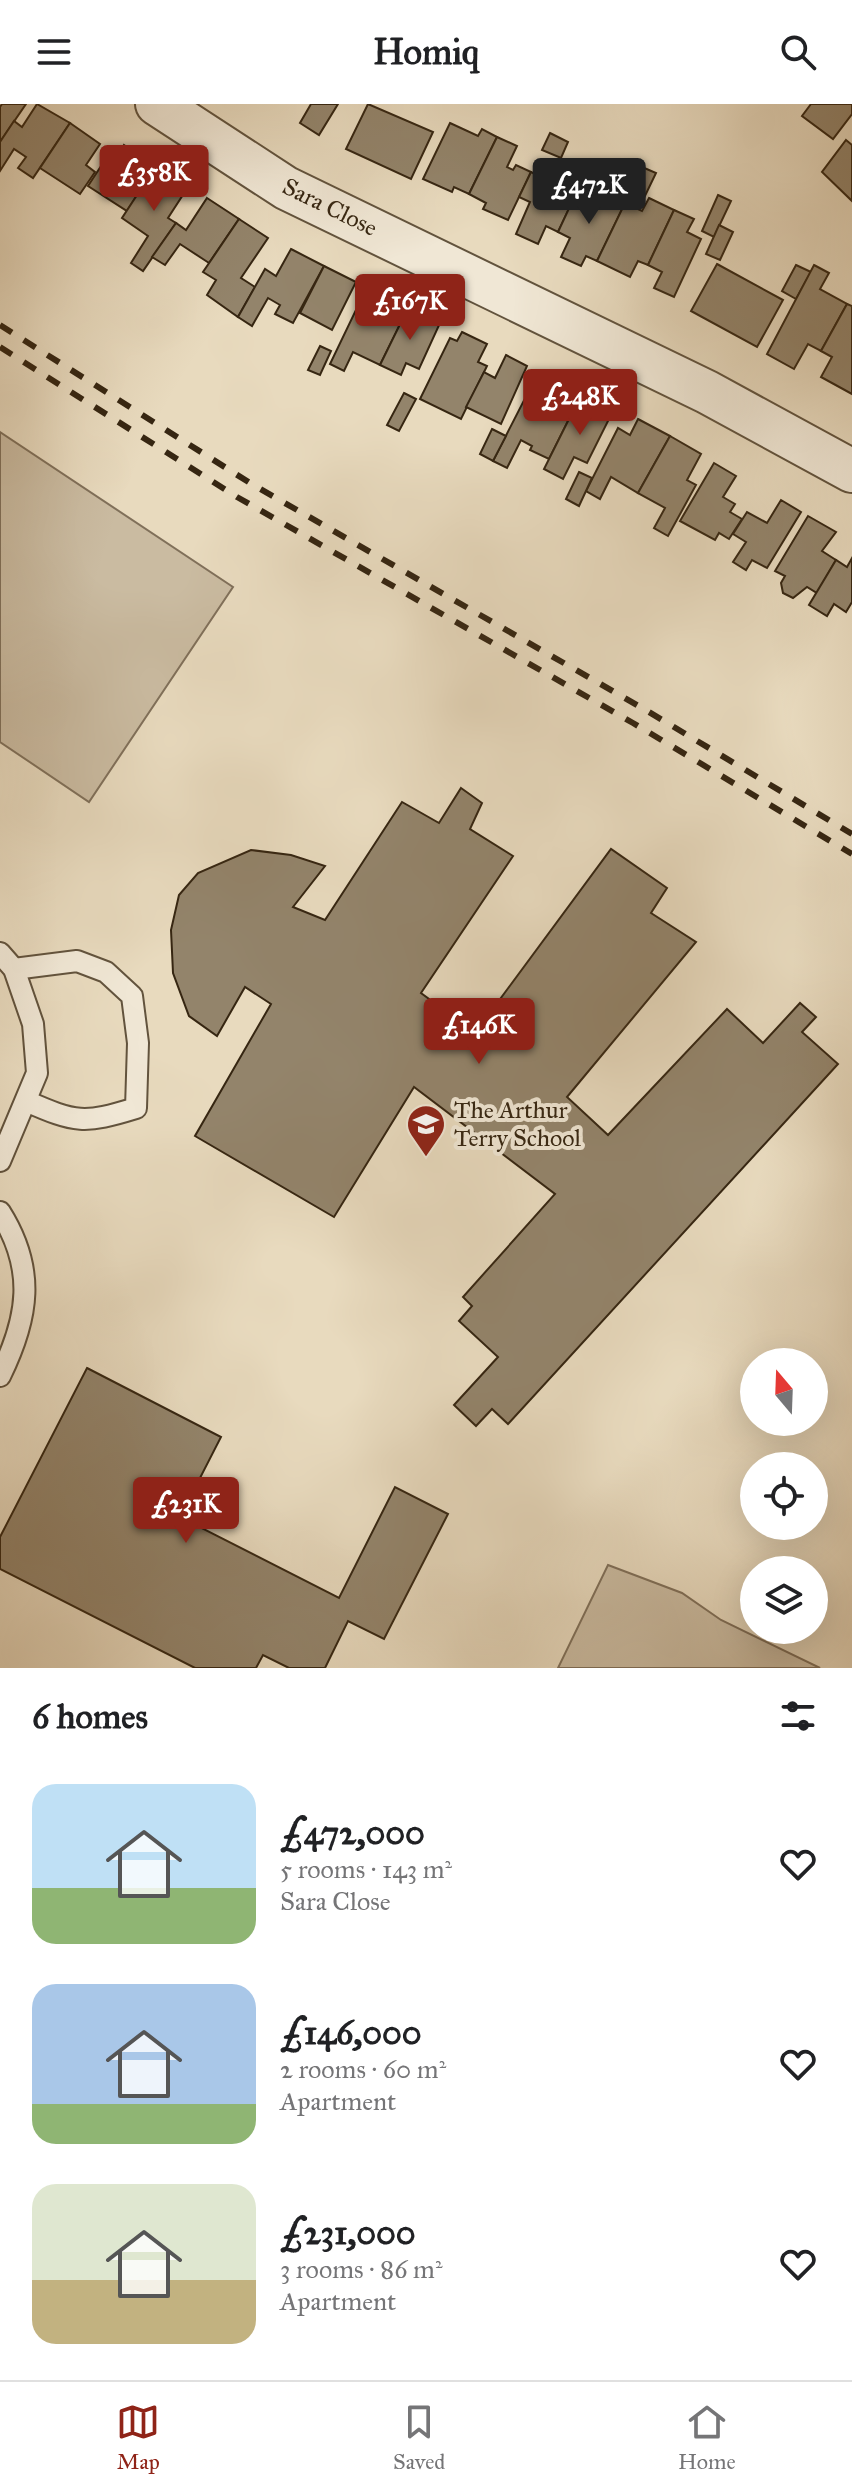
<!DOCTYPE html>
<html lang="en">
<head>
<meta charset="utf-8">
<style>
	:root { --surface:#fff; --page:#f6f6f6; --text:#202124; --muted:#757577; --line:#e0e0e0; --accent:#8f2418 }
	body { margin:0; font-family:"IM FELL Great Primer",serif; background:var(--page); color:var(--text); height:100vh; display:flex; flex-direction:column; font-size:30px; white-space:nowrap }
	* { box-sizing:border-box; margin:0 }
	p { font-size:26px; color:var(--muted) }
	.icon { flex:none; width:44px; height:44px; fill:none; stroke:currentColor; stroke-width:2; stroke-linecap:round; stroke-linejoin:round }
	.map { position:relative; height:1564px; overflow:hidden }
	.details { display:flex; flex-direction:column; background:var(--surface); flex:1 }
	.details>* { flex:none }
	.needle { width:52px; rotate:341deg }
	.tools { position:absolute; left:740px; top:1244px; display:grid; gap:16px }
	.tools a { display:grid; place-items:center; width:88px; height:88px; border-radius:50%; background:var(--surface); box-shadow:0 8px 32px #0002; font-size:40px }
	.price { position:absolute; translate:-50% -68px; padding:0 18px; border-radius:8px; background:var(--accent); color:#fff; font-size:26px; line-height:52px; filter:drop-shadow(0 2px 4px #0008) }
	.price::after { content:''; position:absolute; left:50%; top:48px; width:24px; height:18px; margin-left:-12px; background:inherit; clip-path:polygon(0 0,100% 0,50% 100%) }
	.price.on { background:#222; color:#fff }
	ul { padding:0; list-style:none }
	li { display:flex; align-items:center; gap:24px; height:200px; padding:0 32px }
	li span { display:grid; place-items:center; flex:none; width:224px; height:160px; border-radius:24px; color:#555 }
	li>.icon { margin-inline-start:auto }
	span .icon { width:96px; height:96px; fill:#fffc; stroke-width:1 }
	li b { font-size:34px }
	h2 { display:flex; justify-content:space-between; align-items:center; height:96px; padding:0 32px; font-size:34px }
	header { display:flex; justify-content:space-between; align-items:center; height:104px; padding:0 32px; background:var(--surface); font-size:36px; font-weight:700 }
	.dock { display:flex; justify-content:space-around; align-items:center; height:112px; border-top:2px solid var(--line); background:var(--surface); font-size:22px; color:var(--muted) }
	.dock a { display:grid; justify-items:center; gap:4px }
	.dock .on { color:var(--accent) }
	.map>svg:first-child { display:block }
	.green { fill:#cabba1; stroke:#80705a; stroke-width:2 }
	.building { fill:#93846b; stroke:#362612; stroke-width:2 }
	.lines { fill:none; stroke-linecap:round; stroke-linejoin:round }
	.lane-casing { stroke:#62533d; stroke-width:24 }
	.street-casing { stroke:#62533d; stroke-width:46 }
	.lane { stroke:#f0e7d5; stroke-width:20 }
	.street { stroke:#f0e7d5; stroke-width:42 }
	.rail { stroke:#362612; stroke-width:6; stroke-dasharray:14 14; stroke-linecap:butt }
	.labels { text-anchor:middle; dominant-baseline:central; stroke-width:8; stroke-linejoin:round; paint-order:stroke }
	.street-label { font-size:24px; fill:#362612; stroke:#f0e7d5 }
	.poi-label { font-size:24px; fill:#362612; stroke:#f0e7d5; text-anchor:start }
</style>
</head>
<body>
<header><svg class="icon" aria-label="menu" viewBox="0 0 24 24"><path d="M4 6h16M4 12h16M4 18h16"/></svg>Homiq<svg class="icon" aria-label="search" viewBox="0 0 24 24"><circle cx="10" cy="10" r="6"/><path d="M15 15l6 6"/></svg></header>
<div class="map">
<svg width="852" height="1564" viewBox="0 0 852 1564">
	<rect width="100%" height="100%" fill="#e8dabe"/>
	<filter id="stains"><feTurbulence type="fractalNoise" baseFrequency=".0025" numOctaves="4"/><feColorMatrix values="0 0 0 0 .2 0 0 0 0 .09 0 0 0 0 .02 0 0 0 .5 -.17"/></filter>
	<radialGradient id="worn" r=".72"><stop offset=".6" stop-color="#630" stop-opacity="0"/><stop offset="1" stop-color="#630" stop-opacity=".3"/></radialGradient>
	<!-- green -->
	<g class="green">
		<path d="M0 328 233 483 89 698 0 638Z"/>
		<path d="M608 1461 682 1489 721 1516 820 1564H558Z"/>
	</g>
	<!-- building -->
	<g class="building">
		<path d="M2 0H26L0 38V3Z"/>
		<path d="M37 0 70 19 33 74 18 64 26 53 14 45 0 67V38L14 17 22 23Z"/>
		<path d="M311 0H338L319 31 300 19Z"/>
		<path d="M368 0 433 28 411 75 346 45Z"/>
		<path d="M811 0H852V10L833 35 802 12Z"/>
		<path d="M70 19 100 40 86 61 95 68 80 90 40 64Z"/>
		<path d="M450 19 478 32 482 25 497 33 469 90 454 83 452 88 423 75Z"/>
		<path d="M550 29 568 38 561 54 542 46Z"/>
		<path d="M497 33 517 42 507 63 513 66 516 61 531 68 508 116 483 105 486 99 469 90Z"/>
		<path d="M846 36 852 41V97L822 68Z"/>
		<path d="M124 41 156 62 127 107 88 82 107 53 114 57Z"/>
		<path d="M553 58 584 73 558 128 546 122 538 140 516 130 530 98 519 93 531 68 543 74Z"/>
		<path d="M156 62 188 83 168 114 176 119 143 167 131 159 148 132 122 114Z"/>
		<path d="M642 63 656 69 644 94 630 87Z"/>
		<path d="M621 71 635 77 625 99 611 92Z"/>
		<path d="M578 85 608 99 611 92 625 99 597 157 586 152 581 162 561 153 570 134 558 128Z"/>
		<path d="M718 91 731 97 714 133 702 127Z"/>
		<path d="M207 94 239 115 209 159 180 140 165 161 152 153 176 119 186 126Z"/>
		<path d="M649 94 674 106 648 161 638 157 630 173 597 157 625 99 642 107Z"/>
		<path d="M674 106 694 115 687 128 701 135 674 193 654 184 662 168 648 161Z"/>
		<path d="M239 115 268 134 241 174 255 183 238 213 207 191 216 176 203 168Z"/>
		<path d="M719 121 733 128 720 156 706 150Z"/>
		<path d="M291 145 324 162 293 219 275 210 280 201 268 194 252 222 238 213 265 165 276 172Z"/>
		<path d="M717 160 783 196 757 243 691 207Z"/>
		<path d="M796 161 811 168 796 195 782 187Z"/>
		<path d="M814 161 829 169 820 185 847 200 821 247 808 240 794 265 767 250Z"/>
		<path d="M324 162 356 178 332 226 300 209Z"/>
		<path d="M367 183 408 204 380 261 353 248 344 267 330 260Z"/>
		<path d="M847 200 852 202V290L821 273 832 253 821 247Z"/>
		<path d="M408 204 440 219 419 265 406 259 401 271 380 261Z"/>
		<path d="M462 228 487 240 478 258 487 262 461 315 420 295 450 234 457 237Z"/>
		<path d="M320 242 331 247 320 271 308 266Z"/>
		<path d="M506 251 527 262 501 320 466 303 484 268 495 274Z"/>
		<path d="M538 269 569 284 560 301 573 307 549 355 530 346 532 342 521 336 507 364 493 357Z"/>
		<path d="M404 289 416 295 399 327 387 321Z"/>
		<path d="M594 292 615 303 587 359 574 353 563 375 544 365 573 307 583 312Z"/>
		<path d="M638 315 670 332 638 389 611 373 600 395 586 387 618 324 630 331Z"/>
		<path d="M492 325 506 332 493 357 480 350Z"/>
		<path d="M670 332 701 350 687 376 696 381 668 432 654 424 665 404 638 389Z"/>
		<path d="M714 359 736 372 723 393 735 400 730 408 742 415 729 435 719 429 715 436 680 417Z"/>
		<path d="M579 368 592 374 579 402 566 395Z"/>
		<path d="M781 396 801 408 767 464 752 456 746 466 733 458 746 438 733 430 747 408 767 419Z"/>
		<path d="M808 412 836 428 822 447 836 456 817 489 807 483 793 494 783 489 781 479 785 472 775 467Z"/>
		<path d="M852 454V498L846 508 834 500 827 512 809 501 836 456 847 463Z"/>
		<path d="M461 684 482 699 470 725 513 752 421 889 475 929 611 745 667 784 651 809 696 838 567 993 608 1031 727 905 763 939 800 899 816 913 802 928 838 960 508 1320 492 1305 476 1322 454 1301 498 1253 459 1217 472 1202 463 1193 555 1090 414 983 334 1113 195 1032 271 900 245 883 217 932 189 912 173 869 171 826 179 791 198 769 251 746 291 751 325 762 293 803 325 816 402 698 439 719Z"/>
		<path d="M87 1264 221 1333 180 1413 339 1494 395 1383 448 1410 384 1535 348 1517 325 1564H289L263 1551 256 1564H195L0 1465V1433Z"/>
	</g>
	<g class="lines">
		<defs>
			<g id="lane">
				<path d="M0 849 14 865 33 920 37 969 0 1057"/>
				<path d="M14 865 77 857 106 868 132 892 138 939 136 1004C84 1020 76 1019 26 997"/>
				<path d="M0 1108C36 1165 29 1213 0 1272"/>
			</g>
			<path id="street" d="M157 0 286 84 707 288 852 367"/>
		</defs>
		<!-- lane casing -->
		<use href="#lane" class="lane-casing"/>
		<!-- street casing -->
		<use href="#street" class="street-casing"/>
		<!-- lane -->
		<use href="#lane" class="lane"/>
		<!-- street -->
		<use href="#street" class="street"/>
		<!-- rail -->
		<g class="rail">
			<path d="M0 221 250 379 644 605 852 730"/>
			<path d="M0 243 237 393 633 619 852 750"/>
		</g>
	</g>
	<!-- icons -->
	<defs>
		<symbol id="school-pin" viewBox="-11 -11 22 30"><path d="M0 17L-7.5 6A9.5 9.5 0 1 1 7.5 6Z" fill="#8f2418" stroke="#f0e7d5"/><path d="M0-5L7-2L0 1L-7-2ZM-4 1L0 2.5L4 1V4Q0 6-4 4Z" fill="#fff"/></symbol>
	</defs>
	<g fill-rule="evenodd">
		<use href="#school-pin" x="404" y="998" width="44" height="60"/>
	</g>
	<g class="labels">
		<!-- street labels -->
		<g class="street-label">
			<text transform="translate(330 103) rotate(26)">Sara Close</text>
		</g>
		<!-- poi labels -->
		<g class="poi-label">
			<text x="454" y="1006">The Arthur<tspan x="454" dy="28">Terry School</tspan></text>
		</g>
	</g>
	<rect width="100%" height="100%" filter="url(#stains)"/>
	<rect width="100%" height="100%" fill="url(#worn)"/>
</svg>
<div class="tools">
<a><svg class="needle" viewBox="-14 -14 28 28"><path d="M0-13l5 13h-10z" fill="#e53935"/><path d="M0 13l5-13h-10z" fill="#757577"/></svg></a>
<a><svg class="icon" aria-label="locate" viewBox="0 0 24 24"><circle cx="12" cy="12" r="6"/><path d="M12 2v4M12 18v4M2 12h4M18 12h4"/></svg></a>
<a><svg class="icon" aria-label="layers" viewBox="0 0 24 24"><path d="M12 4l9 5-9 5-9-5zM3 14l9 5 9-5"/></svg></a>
</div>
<b class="price" style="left:154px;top:109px">£358K</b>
<b class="price on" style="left:589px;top:122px">£472K</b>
<b class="price" style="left:410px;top:238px">£167K</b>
<b class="price" style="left:580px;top:333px">£248K</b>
<b class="price" style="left:479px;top:962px">£146K</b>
<b class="price" style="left:186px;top:1441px">£231K</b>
</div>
<section class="details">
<h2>6 homes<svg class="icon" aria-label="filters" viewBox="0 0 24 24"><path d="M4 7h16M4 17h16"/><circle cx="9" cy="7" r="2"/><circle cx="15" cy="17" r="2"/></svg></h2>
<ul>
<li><span style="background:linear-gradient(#bfe0f5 65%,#8fb573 0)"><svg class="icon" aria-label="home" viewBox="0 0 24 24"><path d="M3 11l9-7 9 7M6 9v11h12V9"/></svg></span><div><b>£472,000</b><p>5 rooms · 143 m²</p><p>Sara Close</p></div><svg class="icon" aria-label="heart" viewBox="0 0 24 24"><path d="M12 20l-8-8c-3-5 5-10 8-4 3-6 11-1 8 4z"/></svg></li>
<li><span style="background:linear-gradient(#a9c7e8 75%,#8fb573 0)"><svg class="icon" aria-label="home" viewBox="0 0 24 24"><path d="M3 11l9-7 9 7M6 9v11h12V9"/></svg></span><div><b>£146,000</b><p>2 rooms · 60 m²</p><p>Apartment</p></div><svg class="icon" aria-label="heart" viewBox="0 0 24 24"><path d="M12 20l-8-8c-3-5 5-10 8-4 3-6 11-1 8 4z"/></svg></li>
<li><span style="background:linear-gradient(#dfe7d0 60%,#c2b280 0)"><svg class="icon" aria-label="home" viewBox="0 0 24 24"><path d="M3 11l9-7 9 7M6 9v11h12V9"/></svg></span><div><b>£231,000</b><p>3 rooms · 86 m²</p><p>Apartment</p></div><svg class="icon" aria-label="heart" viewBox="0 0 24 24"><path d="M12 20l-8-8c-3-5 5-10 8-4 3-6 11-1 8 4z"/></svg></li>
</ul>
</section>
<nav class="dock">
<a class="on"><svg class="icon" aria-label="map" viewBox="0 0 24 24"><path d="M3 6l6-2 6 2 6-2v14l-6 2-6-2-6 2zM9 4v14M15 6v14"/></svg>Map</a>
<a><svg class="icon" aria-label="saved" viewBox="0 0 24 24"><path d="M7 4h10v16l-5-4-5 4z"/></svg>Saved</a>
<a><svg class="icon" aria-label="home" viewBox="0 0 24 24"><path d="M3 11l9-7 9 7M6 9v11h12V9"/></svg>Home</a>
</nav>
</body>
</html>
